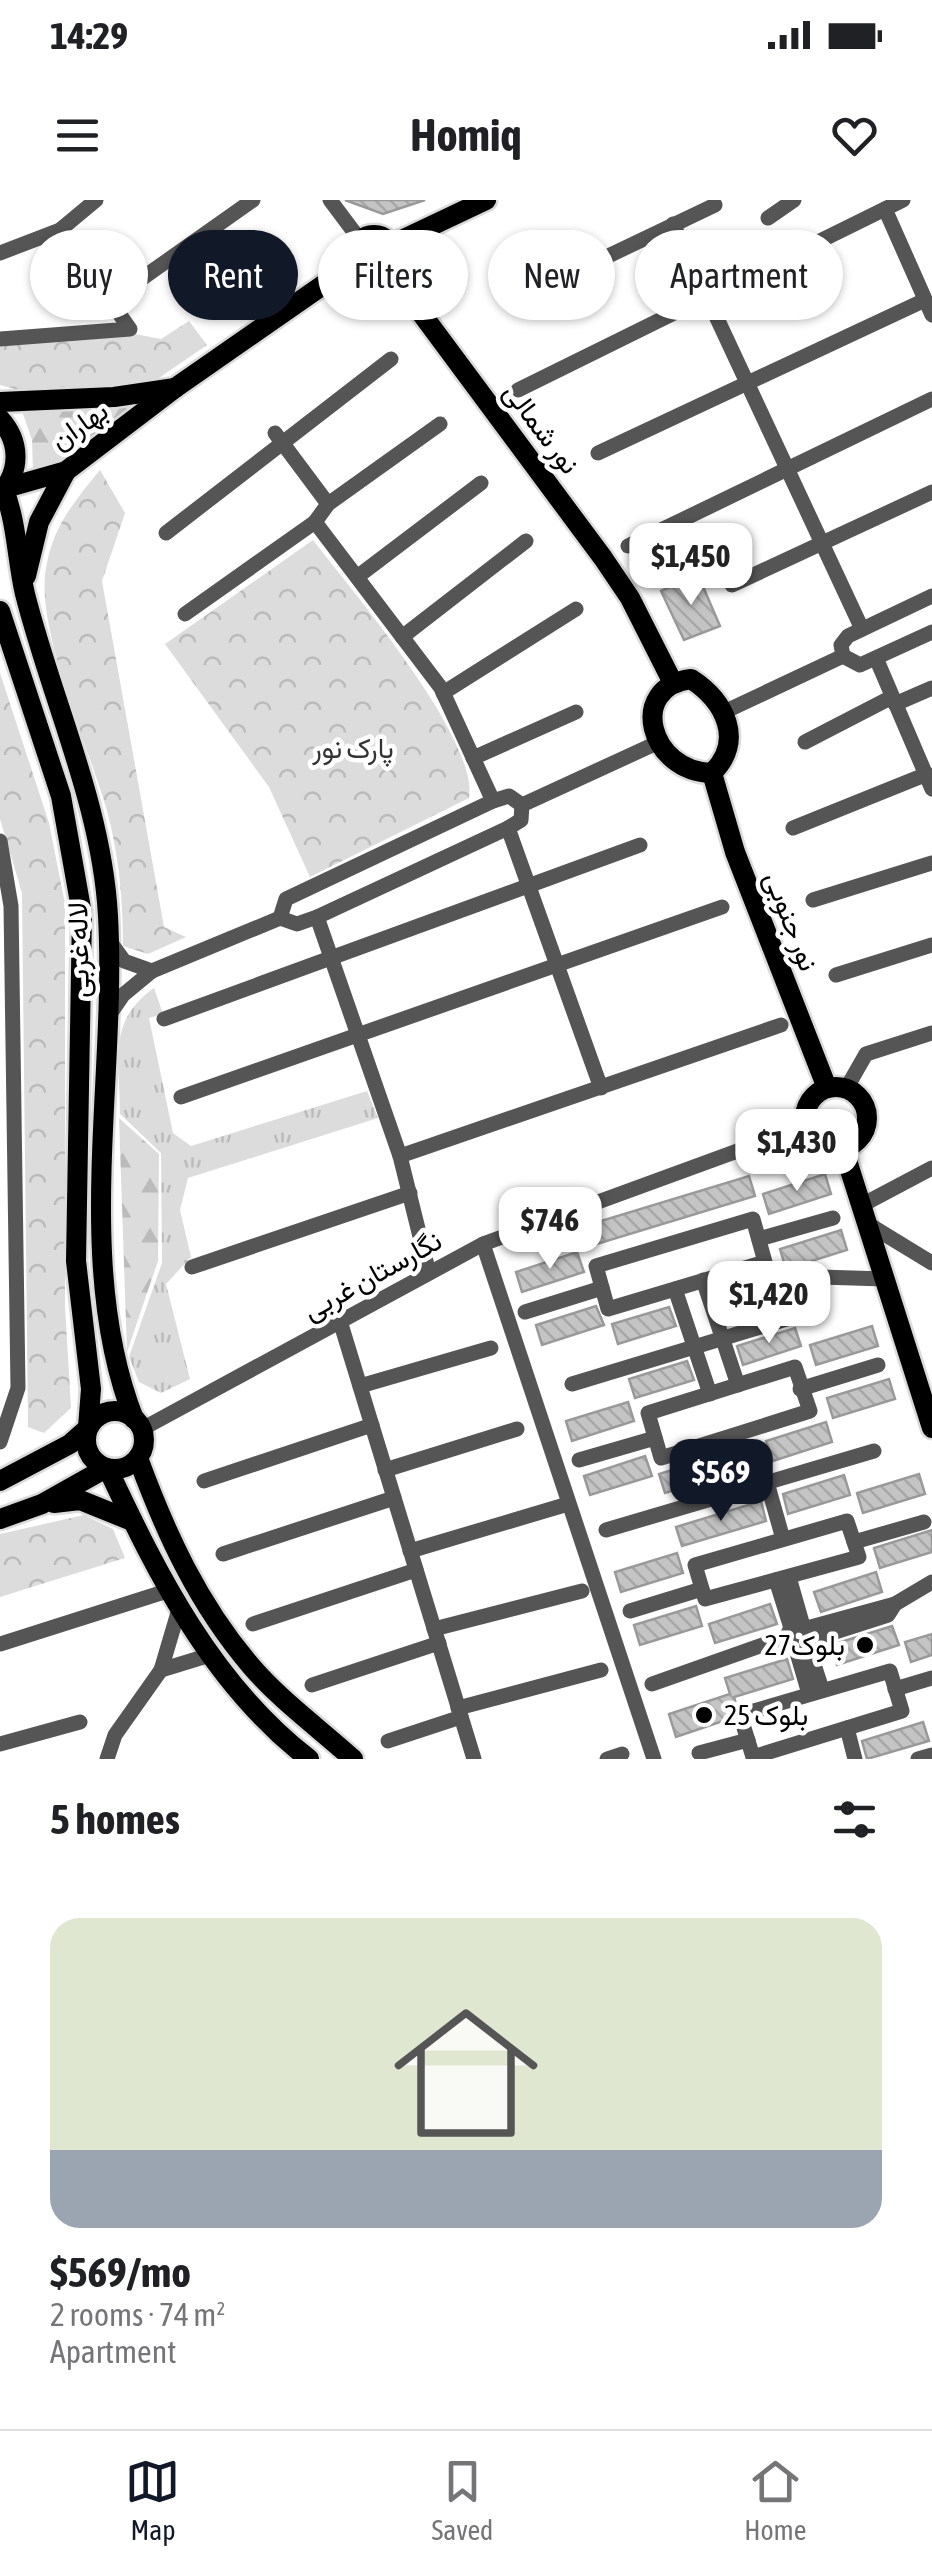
<!DOCTYPE html>
<html lang="en">
<head>
<meta charset="utf-8">
<style>
	:root { --surface:#fff; --page:#f6f6f6; --text:#202124; --muted:#757577; --line:#e0e0e0; --accent:#111827 }
	body { margin:0; font-family:"Asap Condensed",Vazirmatn,sans-serif; background:var(--page); color:var(--text); height:100vh; display:flex; flex-direction:column; font-size:38px; white-space:nowrap }
	* { box-sizing:border-box; margin:0 }
	p { font-size:32px; color:var(--muted) }
	.icon { flex:none; width:55px; height:55px; fill:none; stroke:currentColor; stroke-width:2; stroke-linecap:round; stroke-linejoin:round }
	.map { position:relative; height:1559px; overflow:hidden }
	.sheet { display:flex; flex-direction:column; background:var(--surface); flex:1 }
	.sheet>* { flex:none }
	.guide { position:absolute; left:30px; top:30px; width:872px; height:90px; display:flex; gap:20px }
	.price { position:absolute; translate:-50% -85px; padding:0 22px; border-radius:20px; background:#fff; color:#222; font-size:32px; line-height:65px; filter:drop-shadow(0 2px 5px #0008) }
	.price::after { content:''; position:absolute; left:50%; top:60px; width:30px; height:22px; margin-left:-15px; background:inherit; clip-path:polygon(0 0,100% 0,50% 100%) }
	.price.active { background:var(--accent); color:#fff }
	ul { padding:0; list-style:none }
	li { display:grid; align-content:center; gap:20px; height:530px; padding:0 50px }
	li+li { border-top:2px solid var(--line) }
	li span { display:grid; place-items:center; height:310px; border-radius:30px; color:#555 }
	li>.icon { margin-inline-start:auto }
	span .icon { width:180px; height:180px; fill:#fffc; stroke-width:1 }
	li b { font-size:42px }
	h2 { display:flex; justify-content:space-between; align-items:center; height:120px; padding:0 50px; font-size:42px }
	.chip { padding:0 35px; border-radius:45px; background:var(--surface); box-shadow:0 2px 8px #0004; font-size:35px; line-height:90px }
	.chip.active { background:var(--accent); color:#fff }
	.status { display:flex; justify-content:space-between; align-items:center; height:70px; padding:0 50px; background:var(--surface); direction:ltr }
	.status svg { height:28px; fill:currentColor }
	header { display:flex; justify-content:space-between; align-items:center; height:130px; padding:0 50px; background:var(--surface); font-size:45px; font-weight:700 }
	.menu { display:flex; justify-content:space-around; align-items:center; height:140px; border-top:2px solid var(--line); background:var(--surface); font-size:28px; color:var(--muted) }
	.menu a { display:grid; justify-items:center; gap:5px }
	.menu .active { color:var(--accent) }
	.map>svg:first-child { display:block }
	.grass { fill:url(#grass-tufts) }
	.forest { fill:url(#forest-firs) }
	.park { fill:url(#park-crowns) }
	.building { fill:url(#building-back-hatch); stroke:#999; stroke-width:2.5 }
	.lines { fill:none; stroke-linecap:round; stroke-linejoin:round }
	.major-casing { stroke:#dbdbdb; stroke-width:25 }
	.minor { stroke:#555; stroke-width:15 }
	.major { stroke:#000; stroke-width:20 }
	.poi-dot { fill:#000; stroke:#fff; stroke-width:4 }
	.labels { text-anchor:middle; dominant-baseline:central; stroke-width:9; stroke-linejoin:round; paint-order:stroke }
	.street-label { font-size:28px; fill:#000; stroke:#fff }
	.park-label { font-size:28px; fill:#333; stroke:#fff }
	.poi-label { font-size:28px; fill:#000; stroke:#fff; text-anchor:end }
</style>
</head>
<body>
<div class="status"><b>14:29</b><svg viewBox="0 0 49 12"><path d="M0 12V9h3v3zM5 12V6h3v6zM10 12V3h3v9zM15 12V0h3v12zM26 1h20v11H26zM47 4h2v5h-2z"/></svg></div>
<header><svg class="icon" aria-label="menu" viewBox="0 0 24 24"><path d="M4 6h16M4 12h16M4 18h16"/></svg>Homiq<svg class="icon" aria-label="heart" viewBox="0 0 24 24"><path d="M12 20l-8-8c-3-5 5-10 8-4 3-6 11-1 8 4z"/></svg></header>
<div class="map">
<svg width="932" height="1559" viewBox="0 0 932 1559">
	<defs>
		<pattern id="grass-tufts" width="24" height="20" patternUnits="userSpaceOnUse" patternTransform="scale(2.5)"><rect width="24" height="20" fill="#dcdcdc"/><path d="M3 7l-1-3M5 7V3M7 7l1-3M15 17l-1-3M17 17v-4M19 17l1-3" fill="none" stroke="#bbb"/></pattern>
		<pattern id="forest-firs" width="22" height="20" patternUnits="userSpaceOnUse" patternTransform="scale(2.5)"><rect width="22" height="20" fill="#dcdcdc"/><path d="M5 1l3.5 6h-7zM16 11l3.5 6h-7z" fill="#bbb"/></pattern>
		<pattern id="park-crowns" width="20" height="18" patternUnits="userSpaceOnUse" patternTransform="scale(2.5)"><rect width="20" height="18" fill="#dcdcdc"/><path d="M2 6a3 3 0 1 1 6 0M12 15a3 3 0 1 1 6 0" fill="none" stroke="#bbb"/></pattern>
		<pattern id="building-back-hatch" width="6" height="6" patternUnits="userSpaceOnUse" patternTransform="scale(2.5)"><rect width="6" height="6" fill="#c4c4c4"/><path d="M-1 5l2 2M0 0l6 6M5-1l2 2" fill="none" stroke="#a7a7a7"/></pattern>
	</defs>
	<rect width="100%" height="100%" fill="#fff"/>
	<!-- grass -->
	<path class="grass" d="M154 788 163 814 149 818 173 933 191 946 367 891 378 918 188 978 180 1010 191 1057 166 1084 190 1179 161 1193 139 1182 129 1157 162 1063 161 953 120 914C120 861 106 822 154 788Z"/>
	<!-- forest -->
	<g class="forest">
		<path d="M144 204 61 264 33 273 32 240 22 211Z"/>
		<path d="M119 918 159 954 158 1061 127 1152Z"/>
	</g>
	<!-- park -->
	<g class="park">
		<path d="M189 121 207 145 156 180 33 194 0 185V144L130 133 161 139Z"/>
		<path d="M100 270 125 313 102 381 164 727 186 737 148 754 123 746C123 700 119 655 107 611 89 547 35 429 46 368 53 326 74 302 100 270Z"/>
		<path d="M313 340C352 391 479 539 469 598L310 677 269 587 165 444Z"/>
		<path d="M0 473 49 623 65 704V1106L71 1208 44 1233 28 1227 22 693 0 619Z"/>
		<path d="M84 1315 113 1329 125 1358 0 1397V1334Z"/>
	</g>
	<!-- building -->
	<g class="building">
		<path d="M345 0H425L383 14Z"/>
		<path d="M698 375 720 426 684 440 661 391Z"/>
		<path d="M825 974 831 994 769 1014 763 994Z"/>
		<path d="M749 976 755 996 587 1047 581 1027Z"/>
		<path d="M841 1030 847 1050 786 1069 780 1049Z"/>
		<path d="M577 1052 584 1072 522 1092 516 1072Z"/>
		<path d="M780 1071 785 1091 725 1110 718 1090Z"/>
		<path d="M596 1106 604 1125 542 1145 536 1125Z"/>
		<path d="M669 1107 676 1126 618 1144 612 1124Z"/>
		<path d="M872 1126 878 1146 816 1165 810 1145Z"/>
		<path d="M795 1128 801 1146 743 1165 737 1146Z"/>
		<path d="M687 1161 694 1180 635 1198 629 1179Z"/>
		<path d="M889 1179 895 1199 833 1218 827 1198Z"/>
		<path d="M628 1202 634 1221 572 1241 566 1221Z"/>
		<path d="M826 1222 832 1242 773 1261 766 1241Z"/>
		<path d="M746 1247 751 1267 665 1293 659 1274Z"/>
		<path d="M645 1256 652 1276 590 1295 584 1276Z"/>
		<path d="M919 1274 925 1294 863 1313 857 1293Z"/>
		<path d="M844 1275 850 1295 788 1314 783 1294Z"/>
		<path d="M761 1301 766 1321 682 1346 676 1327Z"/>
		<path d="M932 1330V1352L880 1368 874 1348Z"/>
		<path d="M677 1353 683 1373 621 1392 615 1372Z"/>
		<path d="M876 1372 882 1392 821 1412 814 1392Z"/>
		<path d="M770 1404 777 1424 715 1443 709 1424Z"/>
		<path d="M696 1406 702 1426 640 1445 634 1425Z"/>
		<path d="M892 1426 899 1445 837 1465 831 1445Z"/>
		<path d="M932 1434V1455L911 1462 905 1442Z"/>
		<path d="M787 1459 793 1479 734 1497 736 1504 729 1519 676 1537 669 1514 730 1494 725 1478Z"/>
		<path d="M923 1522 929 1541 867 1559 862 1541Z"/>
	</g>
	<g class="lines">
		<defs>
			<g id="major">
				<circle cx="374" cy="54" r="19"/>
				<path d="M391 45 486 0"/>
				<path d="M387 67 603 358 630 398 672 481"/>
				<path d="M175 188 356 62"/>
				<path d="M0 202 114 197 175 188 66 271 6 288"/>
				<path d="M0 219C20 241 21 270 1 293"/>
				<path d="M4 290C17 323 17 360 25 394 52 501 102 605 108 716 117 879 73 1064 134 1219"/>
				<path d="M26 376 39 322 66 271"/>
				<path d="M0 411 61 596 82 714 76 1061 91 1189 88 1227"/>
				<path d="M691 479C725 501 745 541 712 573 649 572 627 487 691 479Z"/>
				<path d="M712 573 735 652 827 888"/>
				<circle cx="836" cy="918" r="31"/>
				<path d="M843 948 932 1228"/>
				<circle cx="115" cy="1240" r="29"/>
				<path d="M138 1258C166 1334 198 1404 251 1466 280 1500 320 1529 353 1559"/>
				<path d="M108 1269C158 1376 213 1485 309 1559"/>
				<path d="M0 1281 70 1244 87 1229"/>
				<path d="M54 1303 80 1300 132 1321"/>
				<path d="M0 1319 42 1304 106 1268"/>
			</g>
		</defs>
		<!-- major casing -->
		<use href="#major" class="major-casing"/>
		<!-- minor -->
		<g class="minor">
			<path d="M330 0 360 40"/>
			<path d="M885 9 932 115"/>
			<path d="M768 18 794 0"/>
			<path d="M673 24 862 429"/>
			<path d="M0 53 60 30 96 0"/>
			<path d="M110 101 253 0"/>
			<path d="M514 101 715 5"/>
			<path d="M0 139 130 129 60 30"/>
			<path d="M518 190 903 0"/>
			<path d="M275 233 328 304 315 322"/>
			<path d="M598 253 925 100"/>
			<path d="M328 304 440 224"/>
			<path d="M166 333 391 159"/>
			<path d="M628 346 932 199"/>
			<path d="M357 377 481 283"/>
			<path d="M732 385 932 292"/>
			<path d="M185 414 315 322 441 488 493 601"/>
			<path d="M402 437 526 341"/>
			<path d="M843 456 841 445 848 436 932 396"/>
			<path d="M843 456 860 465 932 432"/>
			<path d="M876 458 932 589"/>
			<path d="M443 493 576 409"/>
			<path d="M895 504 932 488"/>
			<path d="M724 512 843 456"/>
			<path d="M805 542 892 497"/>
			<path d="M473 558 576 512"/>
			<path d="M522 605 659 542"/>
			<path d="M508 628 601 888"/>
			<path d="M793 628 927 574"/>
			<path d="M0 641 11 706 18 1188 0 1242"/>
			<path d="M813 700 932 663"/>
			<path d="M317 717 400 956 429 1073"/>
			<path d="M280 718 286 699 493 601 509 596 522 605"/>
			<path d="M152 771 280 718 297 724 317 717 508 628 521 620 522 605"/>
			<path d="M836 775 932 745"/>
			<path d="M108 817 123 795 152 771 124 761 108 739"/>
			<path d="M164 819 640 645"/>
			<path d="M846 889 866 854 932 833"/>
			<path d="M181 897 722 707"/>
			<path d="M400 956 781 825"/>
			<path d="M862 1005 932 968"/>
			<path d="M753 1019 765 1062 608 1109 596 1066Z"/>
			<path d="M868 1024 932 1063"/>
			<path d="M759 1039 833 1018"/>
			<path d="M483 1044 654 1559"/>
			<path d="M192 1067 410 993"/>
			<path d="M703 1080 738 1185"/>
			<path d="M675 1089 710 1194"/>
			<path d="M525 1112 602 1088"/>
			<path d="M340 1121 474 1559"/>
			<path d="M795 1167 810 1211 661 1258 648 1213Z"/>
			<path d="M572 1184 793 1117 796 1094 820 1077 885 1079"/>
			<path d="M360 1186 491 1148"/>
			<path d="M800 1189 878 1165"/>
			<path d="M142 1229 483 1044 806 926"/>
			<path d="M757 1247 783 1339"/>
			<path d="M579 1260 655 1238"/>
			<path d="M385 1270 517 1229"/>
			<path d="M204 1281 372 1225"/>
			<path d="M847 1321 859 1357 705 1399 695 1365Z"/>
			<path d="M606 1330 874 1251"/>
			<path d="M854 1342 924 1322"/>
			<path d="M410 1351 568 1304"/>
			<path d="M223 1354 394 1298"/>
			<path d="M789 1377 803 1426"/>
			<path d="M776 1380 791 1428"/>
			<path d="M179 1409 161 1470 210 1455"/>
			<path d="M630 1411 702 1389"/>
			<path d="M253 1424 416 1370"/>
			<circle cx="799" cy="1436" r="11"/>
			<path d="M807 1428 895 1404"/>
			<path d="M434 1429 582 1391"/>
			<path d="M810 1440 888 1415 895 1404 932 1382"/>
			<path d="M807 1443 822 1489"/>
			<path d="M0 1444 167 1391"/>
			<path d="M795 1446 809 1494"/>
			<path d="M890 1471 902 1511 753 1557 740 1515Z"/>
			<path d="M652 1484 788 1436"/>
			<path d="M312 1485 439 1443"/>
			<path d="M895 1489 932 1478"/>
			<path d="M458 1508 601 1470"/>
			<path d="M847 1528 855 1559"/>
			<path d="M388 1541 461 1517"/>
			<path d="M0 1544 80 1522"/>
			<path d="M699 1553 748 1540"/>
			<path d="M107 1559 115 1535 161 1470"/>
			<path d="M607 1559 622 1554"/>
			<path d="M918 1559 932 1555"/>
		</g>
		<!-- major -->
		<use href="#major" class="major"/>
	</g>
	<!-- markers -->
	<g class="poi-dot">
		<circle cx="865" cy="1445" r="10"/>
		<circle cx="704" cy="1515" r="10"/>
	</g>
	<g class="labels">
		<!-- street labels -->
		<g class="street-label">
			<text transform="translate(79 225) rotate(-35)">بهاران</text>
			<text transform="translate(542 228) rotate(53)">نور شمالی</text>
			<text transform="translate(792 721) rotate(69)">نور جنوبی</text>
			<text transform="translate(78 750) rotate(-91)">لاله غربی</text>
			<text transform="translate(372 1075) rotate(-29)">نگارستان غربی</text>
		</g>
		<!-- park labels -->
		<g class="park-label">
			<text x="353" y="548">پارک نور</text>
		</g>
		<!-- poi labels -->
		<g class="poi-label">
			<text x="845" y="1445">بلوک27</text>
			<text x="724" y="1515" text-anchor="start">بلوک 25</text>
		</g>
	</g>
</svg>
<b class="price" style="left:691px;top:408px">$1,450</b>
<b class="price" style="left:797px;top:994px">$1,430</b>
<b class="price" style="left:550px;top:1072px">$746</b>
<b class="price" style="left:769px;top:1146px">$1,420</b>
<b class="price active" style="left:721px;top:1324px">$569</b>
<div class="guide">
<a class="chip">Buy</a>
<a class="chip active">Rent</a>
<a class="chip">Filters</a>
<a class="chip">New</a>
<a class="chip">Apartment</a>
</div>
</div>
<section class="sheet">
<h2>5 homes<svg class="icon" aria-label="filters" viewBox="0 0 24 24"><path d="M4 7h16M4 17h16"/><circle cx="9" cy="7" r="2"/><circle cx="15" cy="17" r="2"/></svg></h2>
<ul>
<li><span style="background:linear-gradient(#dfe7d0 75%,#9aa5b1 0)"><svg class="icon" aria-label="home" viewBox="0 0 24 24"><path d="M3 11l9-7 9 7M6 9v11h12V9"/></svg></span><div><b>$569/mo</b><p>2 rooms · 74 m²</p><p>Apartment</p></div></li>
</ul>
</section>
<nav class="menu">
<a class="active"><svg class="icon" aria-label="map" viewBox="0 0 24 24"><path d="M3 6l6-2 6 2 6-2v14l-6 2-6-2-6 2zM9 4v14M15 6v14"/></svg>Map</a>
<a><svg class="icon" aria-label="saved" viewBox="0 0 24 24"><path d="M7 4h10v16l-5-4-5 4z"/></svg>Saved</a>
<a><svg class="icon" aria-label="home" viewBox="0 0 24 24"><path d="M3 11l9-7 9 7M6 9v11h12V9"/></svg>Home</a>
</nav>
</body>
</html>
